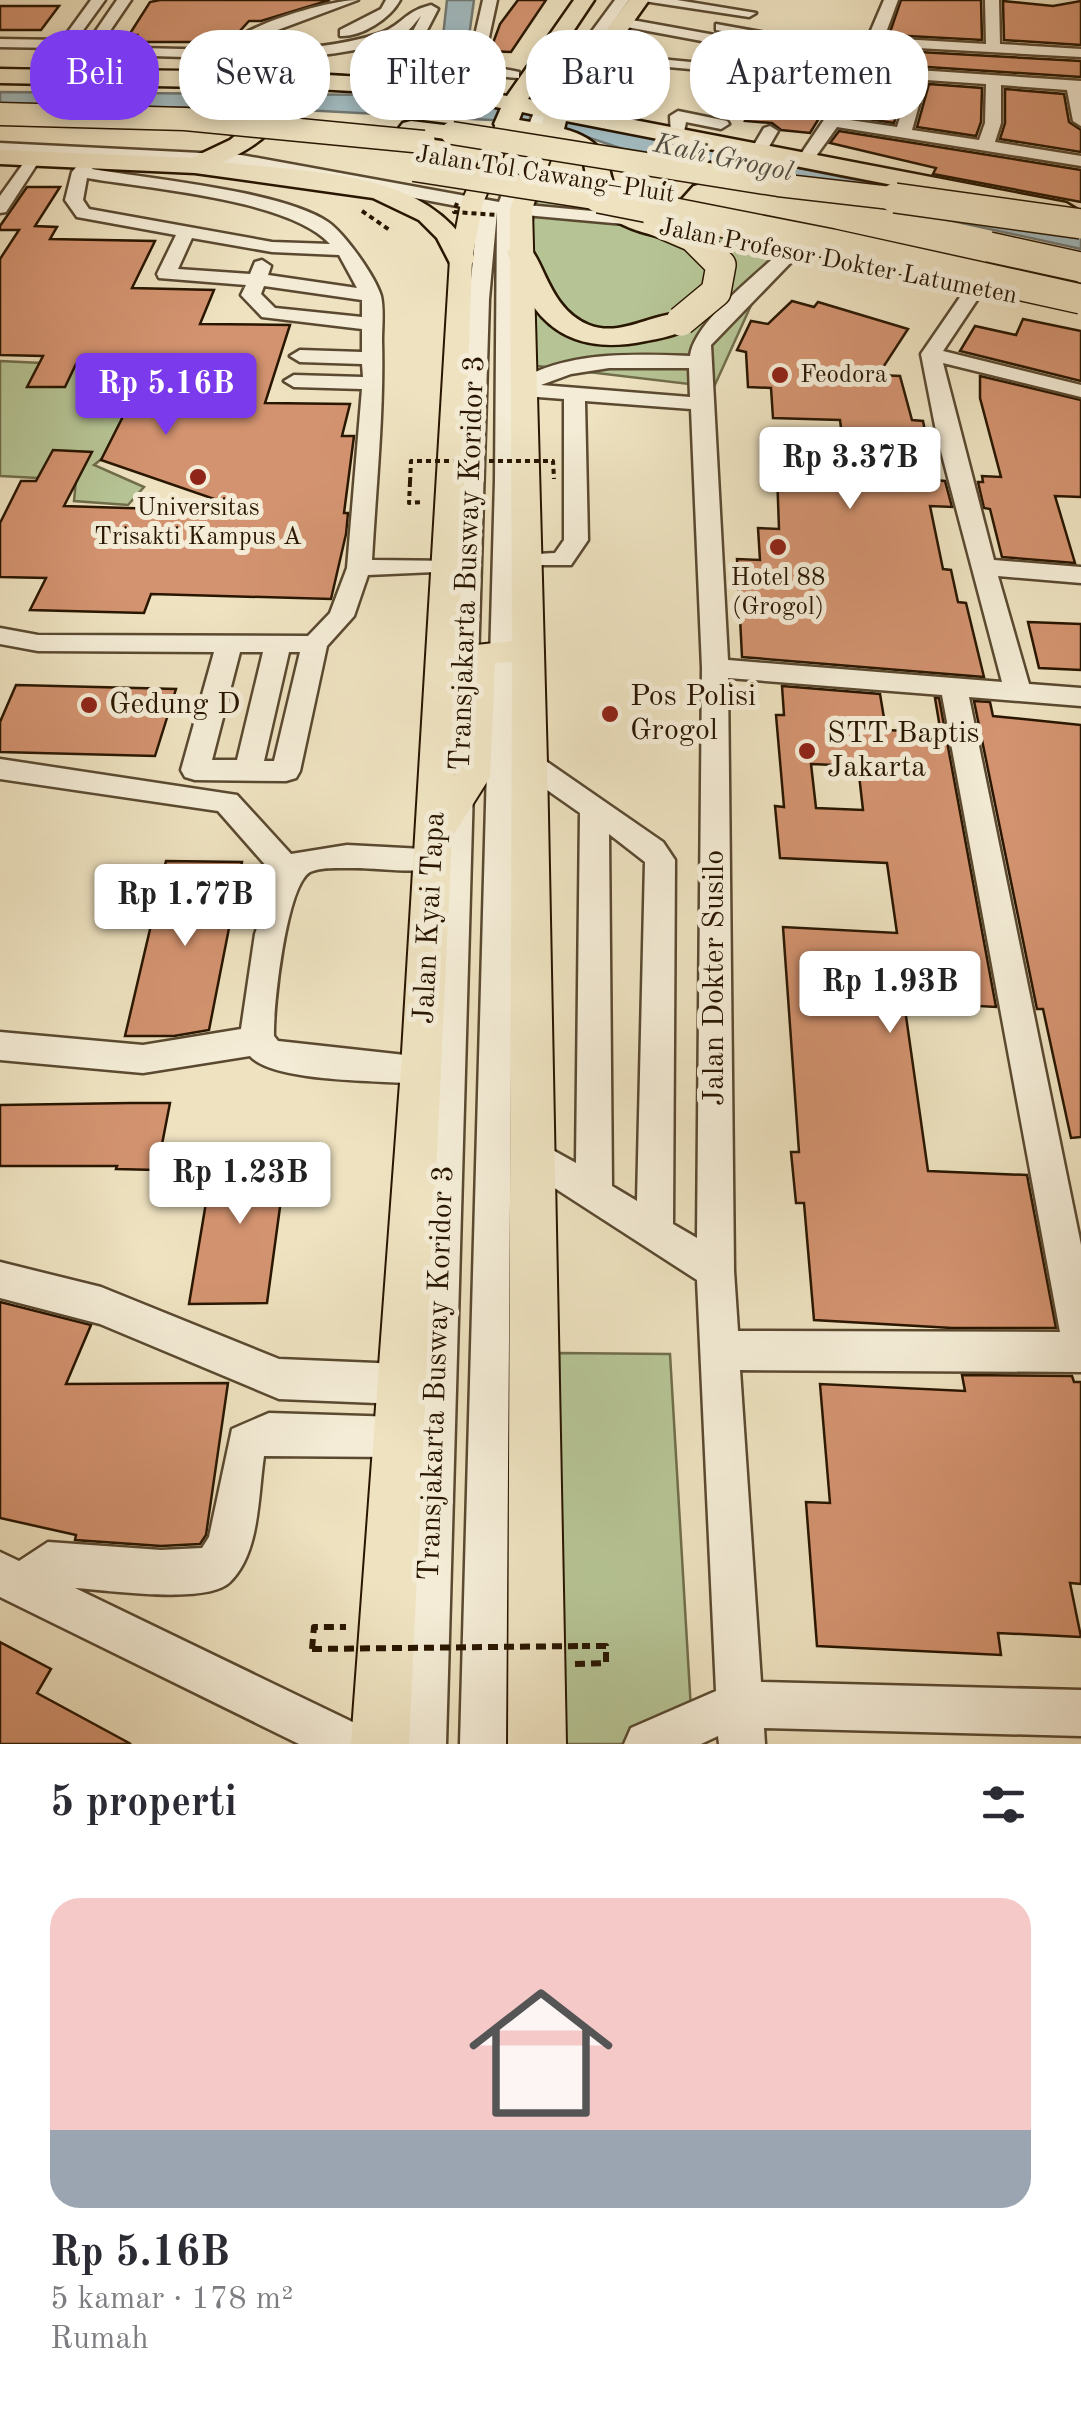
<!DOCTYPE html>
<html lang="id">
<head>
<meta charset="utf-8">
<style>
	:root { --surface:#fff; --page:#f7f7f7; --text:#2b2b33; --muted:#7c7c81; --line:#e1e1e2; --accent:#7c3aed }
	body { margin:0; font-family:"Old Standard TT",serif; background:var(--page); color:var(--text); height:100vh; display:flex; flex-direction:column; font-size:38px; white-space:nowrap }
	* { box-sizing:border-box; margin:0 }
	p { font-size:32px; color:var(--muted) }
	.icon { flex:none; width:55px; height:55px; fill:none; stroke:currentColor; stroke-width:2; stroke-linecap:round; stroke-linejoin:round }
	.map { position:relative; height:1744px; overflow:hidden }
	.panel { display:flex; flex-direction:column; background:var(--surface); flex:1 }
	.panel>* { flex:none }
	.hud { position:absolute; left:30px; top:30px; width:1022px; height:90px; display:flex; gap:20px }
	.price { position:absolute; translate:-50% -85px; padding:0 22px; border-radius:10px; background:#fff; color:#222; font-size:32px; line-height:65px; filter:drop-shadow(0 2px 5px #0008) }
	.price::after { content:''; position:absolute; left:50%; top:60px; width:30px; height:22px; margin-left:-15px; background:inherit; clip-path:polygon(0 0,100% 0,50% 100%) }
	.price.active { background:var(--accent); color:#fff }
	ul { padding:0; list-style:none }
	li { display:grid; align-content:center; gap:20px; height:530px; padding:0 50px }
	li+li { border-top:2px solid var(--line) }
	li span { display:grid; place-items:center; height:310px; border-radius:30px; color:#555 }
	li>.icon { margin-inline-start:auto }
	span .icon { width:180px; height:180px; fill:#fffc; stroke-width:1 }
	li b { font-size:42px }
	h2 { display:flex; justify-content:space-between; align-items:center; height:120px; padding:0 50px; font-size:42px }
	.tag { padding:0 35px; border-radius:40px; background:var(--surface); box-shadow:0 5px 15px #0003; font-size:35px; line-height:90px }
	.tag.active { background:var(--accent); color:#fff }
	.map>svg:first-child { display:block }
	.green { fill:#b6c495; stroke:#706d4a; stroke-width:2.5 }
	.water { fill:#a1babf; stroke:#717873; stroke-width:2.5 }
	.building { fill:#d39370; stroke:#291600; stroke-width:2.5; fill-rule:evenodd }
	.lines { fill:none; stroke-linecap:round; stroke-linejoin:round }
	.minor-casing { stroke:#5a4930; stroke-width:5 }
	.major-casing { stroke:#291600; stroke-width:4 }
	.highway-casing { stroke:#291600; stroke-width:5 }
	.path-far1 { stroke:#291600; stroke-width:4; stroke-dasharray:5 4; stroke-linecap:butt }
	.path { stroke:#291600; stroke-width:6; stroke-dasharray:10 6; stroke-linecap:butt }
	.minor { fill:#f4ecd6; fill-rule:evenodd }
	.major { fill:#eee2c0; fill-rule:evenodd }
	.highway { fill:#eee2c0; fill-rule:evenodd }
	.highway-bridge-far1-casing { stroke:#291600; stroke-width:25; stroke-linecap:butt }
	.highway-bridge-casing { stroke:#291600; stroke-width:32; stroke-linecap:butt }
	.path-bridge-far1 { stroke:#291600; stroke-width:4; stroke-dasharray:5 4; stroke-linecap:butt }
	.path-bridge { stroke:#291600; stroke-width:6; stroke-dasharray:10 6; stroke-linecap:butt }
	.highway-bridge-far1 { stroke:#eee2c0; stroke-width:22 }
	.highway-bridge { stroke:#eee2c0; stroke-width:29 }
	.poi-dot { fill:#8f2418; stroke:#f4ecd6; stroke-width:4 }
	.labels { text-anchor:middle; dominant-baseline:central; stroke-width:10; stroke-linejoin:round; paint-order:stroke }
	.far-street-label { font-size:25px; fill:#291600; stroke:#f4ecd6 }
	.far-poi-label { font-size:25px; fill:#291600; stroke:#f4ecd6 }
	.far-water-label { font-size:28px; font-style:italic; fill:#534f43; stroke:#f4ecd6 }
	.street-label { font-size:30px; fill:#291600; stroke:#f4ecd6 }
	.poi-label { font-size:30px; fill:#291600; stroke:#f4ecd6; text-anchor:start }
</style>
</head>
<body>
<div class="map">
<svg width="1081" height="1744" viewBox="0 0 1081 1744">
	<rect width="100%" height="100%" fill="#eee2c0"/>
	<filter id="stains"><feTurbulence type="fractalNoise" baseFrequency=".002" numOctaves="4"/><feColorMatrix values="0 0 0 0 .2 0 0 0 0 .09 0 0 0 0 .02 0 0 0 .5 -.17"/></filter>
	<radialGradient id="worn" r=".72"><stop offset=".6" stop-color="#630" stop-opacity="0"/><stop offset="1" stop-color="#630" stop-opacity=".3"/></radialGradient>
	<!-- green -->
	<g class="green">
		<path d="M538 197 778 246 714 387 503 362Z"/>
		<path d="M0 361 190 370 137 431 94 465 144 487 128 505 74 501 76 480 0 476Z"/>
		<path d="M559 1353 670 1354 693 1744H563Z"/>
	</g>
	<!-- water -->
	<path class="water" d="M447 0H474L460 102 585 124 1081 226V249L623 149 578 134 510 121 284 109 0 105V92L395 95 441 55Z"/>
	<!-- building -->
	<g class="building">
		<path d="M160 0H330L261 21H249L238 33 212 36 208 42H133L137 35H129L150 2Z"/>
		<path d="M518 0H546L511 52 490 51 500 24Z"/>
		<path d="M901 0H981L982 40 889 35Z"/>
		<path d="M1003 1 1053 6 1081 1V45L1004 40Z"/>
		<path d="M0 6H59L41 30H0Z"/>
		<path d="M883 50 1081 61V77L882 64Z"/>
		<path d="M804 57 853 63 810 133 781 130 772 123 745 121 764 79 789 82 799 74Z"/>
		<path d="M869 80 907 82 894 123 849 116Z"/>
		<path d="M929 84 982 88 981 122 976 136 917 127Z"/>
		<path d="M1005 89 1064 94 1069 122 1081 130V152L1000 139 1005 123Z"/>
		<path d="M839 131 1081 170V202L933 174 936 168 830 143Z"/>
		<path d="M27 187H60L35 226 57 227 50 239 155 241 132 288 214 290 200 324 290 325 265 403 350 404 342 436H354L344 513H348L346 534 331 599 151 594 144 613 30 610 46 578 0 577V523L21 481H36L53 450 92 452 64 506 252 512 101 460 149 365 76 364 65 387H27L43 356 0 355V259L19 230H0V226Z"/>
		<path d="M792 301 814 307 818 302 908 329 878 375 900 376 912 420 923 421 935 480 945 481 952 507 930 506 943 569 951 570 958 602 966 603 984 677 742 657 737 559 760 560 758 528 779 529 777 473 847 475 840 420 773 418 771 388 748 387 746 352 737 350 751 321 768 324Z"/>
		<path d="M1023 319 1081 331V381L960 351 975 326 1016 335Z"/>
		<path d="M980 376 1081 400V497L1055 496 1075 563 1002 557 990 509 984 508 978 482H983L982 476 1001 477 980 398Z"/>
		<path d="M1028 622 1081 624V670L1039 668Z"/>
		<path d="M16 685 176 689 155 756 0 752V722Z"/>
		<path d="M782 686 880 694 886 730 929 732 928 727 940 728 935 698H939L996 1007 904 1002 928 1171 1027 1175 1056 1328H952L814 1320 804 1203H796L791 1152H799L783 927 897 933 887 863 780 858 775 806 784 807 776 715H784ZM811 764 858 766 863 810 816 808Z"/>
		<path d="M974 701 990 702 993 716 1081 725V1137L1071 1138 1043 1009H1037Z"/>
		<path d="M166 861 242 862 209 1030 174 1036H125Z"/>
		<path d="M131 1103H170L157 1170 116 1169 117 1166H0V1105Z"/>
		<path d="M288 1148 267 1303 189 1304 215 1149Z"/>
		<path d="M0 1302 91 1325 66 1384 228 1383 206 1535 200 1544 161 1546 75 1540 76 1535 0 1518Z"/>
		<path d="M962 1375 1072 1376 1074 1382H1081V1584L1070 1583 1081 1637 998 1633 1001 1655 817 1646 806 1502 830 1503 820 1384 965 1391Z"/>
		<path d="M0 1642 51 1669 37 1693 131 1744H0Z"/>
	</g>
	<g class="lines">
		<defs>
			<g id="minor">
				<path d="M91 0H105L76 40 83 44 70 48 47 79 35 76 55 48 0 47V39L62 40Z"/>
				<path d="M117 0H131L99 47 224 50C239 26 329 0 358 0L248 41 238 50C285 51 333 48 378 34 402 26 403 12 431 5L438 9 407 69 359 88 351 83 354 80 396 63 421 16C416 21 411 29 405 33 369 56 276 60 233 59L226 62 219 58 84 54 82 51Z"/>
				<path d="M386 0H400C390 19 361 37 340 36V30L381 9Z"/>
				<path d="M483 0H497L483 65 519 72V78L481 75 468 66Z"/>
				<path d="M615 0H629L552 107 516 204 624 214 633 219 624 224 514 214 516 382C567 351 632 354 690 356 694 321 762 270 788 245H800V253L711 345 728 660 1002 682 937 436 921 354 969 284 976 282 985 288 943 351 1081 385V397L943 363 994 560 1081 567V583L998 576 1029 684 1081 688V706L969 697 1081 1245V1372L740 1370 761 1682 1081 1690V1736L764 1728 765 1744H719L718 1736 701 1744H624L631 1728 716 1691 697 1280 519 1165 513 1154 519 1143 531 1138 576 1163 580 813 520 771 516 764 520 757H540L663 842 675 860 673 1224 697 1238 702 668 691 409 585 401 588 540 571 565H519L516 560 519 555 555 553 564 540V399L525 396 516 392 506 1744H460L495 480 497 212 489 299 477 697 473 703H455L451 697 457 571 368 575 354 616 327 646 300 771 296 778 286 781 195 780 185 777 181 770 214 652 38 651 0 644V628L38 635 308 636 330 613 347 568 362 389 294 387 284 381 294 375 363 377 362 364 300 362 290 356 300 350 362 352V329L262 317 241 295 246 285 159 278 157 274 176 235 77 217 65 200 72 172 85 157 43 155 6 212 0 213V196L30 154 0 153V143L241 155 499 202 536 107ZM98 158 241 165 478 210 469 299 457 561 372 560C376 487 384 412 382 341 382 327 384 310 381 296 375 276 345 234 328 222 282 191 151 179 92 169ZM87 178C149 189 289 199 330 244L272 242 89 209 83 200ZM192 238 272 252 339 255 357 288 268 275 271 266 262 260 255 262 250 274 178 269ZM264 286 362 300V317L275 308 261 294ZM609 368H689L690 397 541 385 571 374ZM240 652H263L237 760H212ZM289 652H300L274 761H264ZM728 678 942 695 1060 1332 738 1331 734 1271ZM609 834 645 862 637 1201 612 1186Z"/>
				<path d="M637 0H677L756 13 749 17Z"/>
				<path d="M884 0H898L884 38 986 44 985 0H999L1000 44 1081 49V57L881 46 872 67 1081 81V126L1073 121 1067 90 1001 85V123L995 142 1081 156V166L837 127 811 163H799L797 160 848 84ZM867 76 912 79 897 127 843 119ZM926 80 986 84 985 123 979 140 912 130Z"/>
				<path d="M621 18 748 41 750 44 736 66 783 67 790 43 716 30V24L805 40 795 73 779 77 591 60V54L596 53 722 65 734 47 616 25 614 22Z"/>
				<path d="M678 111 727 121 729 124 721 129 686 122 683 137H671L670 116Z"/>
				<path d="M770 126 778 131 767 150 753 153 751 150 764 128Z"/>
				<path d="M0 759 237 795 291 854 347 845 442 850 445 788 449 781 459 778 469 781 473 788 446 1744H400L414 1448 398 1457 264 1456C258 1495 260 1553 230 1582 207 1605 107 1590 75 1588L365 1728 372 1744H299L0 1597V1552L19 1561 48 1542 161 1550 202 1548 209 1537 232 1429 269 1413 398 1417 412 1423 415 1428 416 1395 401 1404 279 1399 100 1324 0 1298V1262L101 1287 279 1359 401 1364 415 1370 417 1375 431 1080 422 1084C384 1080 274 1083 250 1056L143 1073 0 1060V1032L143 1045 241 1029 255 934 275 876 218 811 0 779ZM441 867 432 1058 278 1041 274 1036C273 1008 286 886 310 872 320 867 337 868 348 868 377 867 414 875 441 867Z"/>
			</g>
			<path id="major" d="M506 118 516 124 483 203 472 259 454 777 463 659 476 645 512 641 510 209 539 135 549 129 559 135 532 209 547 764 566 1744H508L512 662 495 663 490 777 452 837 409 1744H351L401 1069 450 259 461 203 496 124Z"/>
			<g id="highway">
				<path d="M574 0H594L528 99 551 104 629 0H649L572 108 1066 203 1079 211 1066 219 566 121 564 129C640 150 583 203 655 218L650 201 674 174 737 155 746 157 749 162 746 167 692 184 676 202 681 212 712 226 716 232 712 238C681 246 612 231 594 202 585 188 587 171 582 156L552 140 498 129 494 124 501 108C426 94 353 90 278 88 299 122 249 150 223 162 310 174 433 168 475 259L471 265H451L437 238 419 220 373 198 195 173 0 164V150L192 158 230 140 255 119 260 97 255 88 0 83V69C168 73 342 64 507 96ZM522 112 544 117 542 124 519 120Z"/>
				<path d="M411 121 452 126 464 133 452 140 403 133 399 128 403 123Z"/>
				<path d="M521 243C544 248 544 307 589 325 625 339 658 307 691 315L696 321C686 334 662 338 646 341 568 357 530 323 507 251Z"/>
			</g>
		</defs>
		<!-- minor casing -->
		<use href="#minor" class="minor-casing"/>
		<!-- major casing -->
		<use href="#major" class="major-casing"/>
		<!-- highway casing -->
		<use href="#highway" class="highway-casing"/>
		<!-- path-far1 -->
		<g class="path-far1">
			<path d="M362 211 391 231"/>
			<path d="M410 482 409 503 423 502"/>
		</g>
		<!-- path -->
		<g class="path">
			<path d="M312 1649 314 1627H346"/>
			<path d="M575 1664 606 1663V1646H582"/>
		</g>
		<!-- minor -->
		<use href="#minor" class="minor"/>
		<!-- major -->
		<use href="#major" class="major"/>
		<!-- highway -->
		<use href="#highway" class="highway"/>
		<defs>
			<g id="highway-bridge-far1">
				<path d="M0 114 185 119 424 142"/>
				<path d="M452 133 778 185 917 201"/>
				<path d="M414 170 613 201"/>
			</g>
			<g id="highway-bridge">
				<path d="M599 198 832 244 1081 299"/>
				<path d="M895 198 1081 224"/>
				<path d="M658 222 693 237 721 265 716 292 681 321"/>
				<path d="M989 247 1081 267"/>
			</g>
		</defs>
		<!-- highway-bridge-far1 casing -->
		<use href="#highway-bridge-far1" class="highway-bridge-far1-casing"/>
		<!-- highway-bridge casing -->
		<use href="#highway-bridge" class="highway-bridge-casing"/>
		<!-- path-bridge-far1 -->
		<g class="path-bridge-far1">
			<path d="M457 203 454 212 498 215"/>
			<path d="M410 482 411 461H553L554 479"/>
		</g>
		<!-- path-bridge -->
		<path class="path-bridge" d="M312 1649 582 1646"/>
		<!-- highway-bridge-far1 -->
		<use href="#highway-bridge-far1" class="highway-bridge-far1"/>
		<!-- highway-bridge -->
		<use href="#highway-bridge" class="highway-bridge"/>
	</g>
	<!-- markers -->
	<g class="poi-dot">
		<circle cx="780" cy="375" r="10"/>
		<circle cx="198" cy="477" r="10"/>
		<circle cx="778" cy="547" r="10"/>
		<circle cx="89" cy="705" r="10"/>
		<circle cx="610" cy="714" r="10"/>
		<circle cx="807" cy="751" r="10"/>
	</g>
	<g class="labels">
		<!-- far-street labels -->
		<g class="far-street-label">
			<text transform="translate(545 175) rotate(9)">Jalan Tol Cawang–Pluit</text>
			<text transform="translate(838 262) rotate(11)">Jalan Profesor Dokter Latumeten</text>
		</g>
		<!-- far-poi labels -->
		<g class="far-poi-label">
			<text x="800" y="375" text-anchor="start">Feodora</text>
			<text x="198" y="508">Universitas<tspan x="198" dy="29">Trisakti Kampus A</tspan></text>
			<text x="778" y="578">Hotel 88<tspan x="778" dy="29">(Grogol)</tspan></text>
		</g>
		<!-- far-water labels -->
		<g class="far-water-label">
			<text transform="translate(723 159) rotate(12)">Kali Grogol</text>
		</g>
		<!-- street labels -->
		<g class="street-label">
			<text transform="translate(468 563) rotate(-88)">Transjakarta Busway Koridor 3</text>
			<text transform="translate(430 918) rotate(-87)">Jalan Kyai Tapa</text>
			<text transform="translate(715 978) rotate(-90)">Jalan Dokter Susilo</text>
			<text transform="translate(437 1373) rotate(-88)">Transjakarta Busway Koridor 3</text>
		</g>
		<!-- poi labels -->
		<g class="poi-label">
			<text x="630" y="697">Pos Polisi<tspan x="630" dy="34">Grogol</tspan></text>
			<text x="109" y="705">Gedung D</text>
			<text x="827" y="734">STT Baptis<tspan x="827" dy="34">Jakarta</tspan></text>
		</g>
	</g>
	<rect width="100%" height="100%" filter="url(#stains)"/>
	<rect width="100%" height="100%" fill="url(#worn)"/>
</svg>
<b class="price active" style="left:166px;top:438px">Rp 5.16B</b>
<b class="price" style="left:850px;top:512px">Rp 3.37B</b>
<b class="price" style="left:185px;top:949px">Rp 1.77B</b>
<b class="price" style="left:890px;top:1036px">Rp 1.93B</b>
<b class="price" style="left:240px;top:1227px">Rp 1.23B</b>
<div class="hud">
<a class="tag active">Beli</a>
<a class="tag">Sewa</a>
<a class="tag">Filter</a>
<a class="tag">Baru</a>
<a class="tag">Apartemen</a>
</div>
</div>
<section class="panel">
<h2>5 properti<svg class="icon" aria-label="filters" viewBox="0 0 24 24"><path d="M4 7h16M4 17h16"/><circle cx="9" cy="7" r="2"/><circle cx="15" cy="17" r="2"/></svg></h2>
<ul>
<li><span style="background:linear-gradient(#f6c9c9 75%,#9aa5b1 0)"><svg class="icon" aria-label="home" viewBox="0 0 24 24"><path d="M3 11l9-7 9 7M6 9v11h12V9"/></svg></span><div><b>Rp 5.16B</b><p>5 kamar · 178 m²</p><p>Rumah</p></div></li>
</ul>
</section>
</body>
</html>
